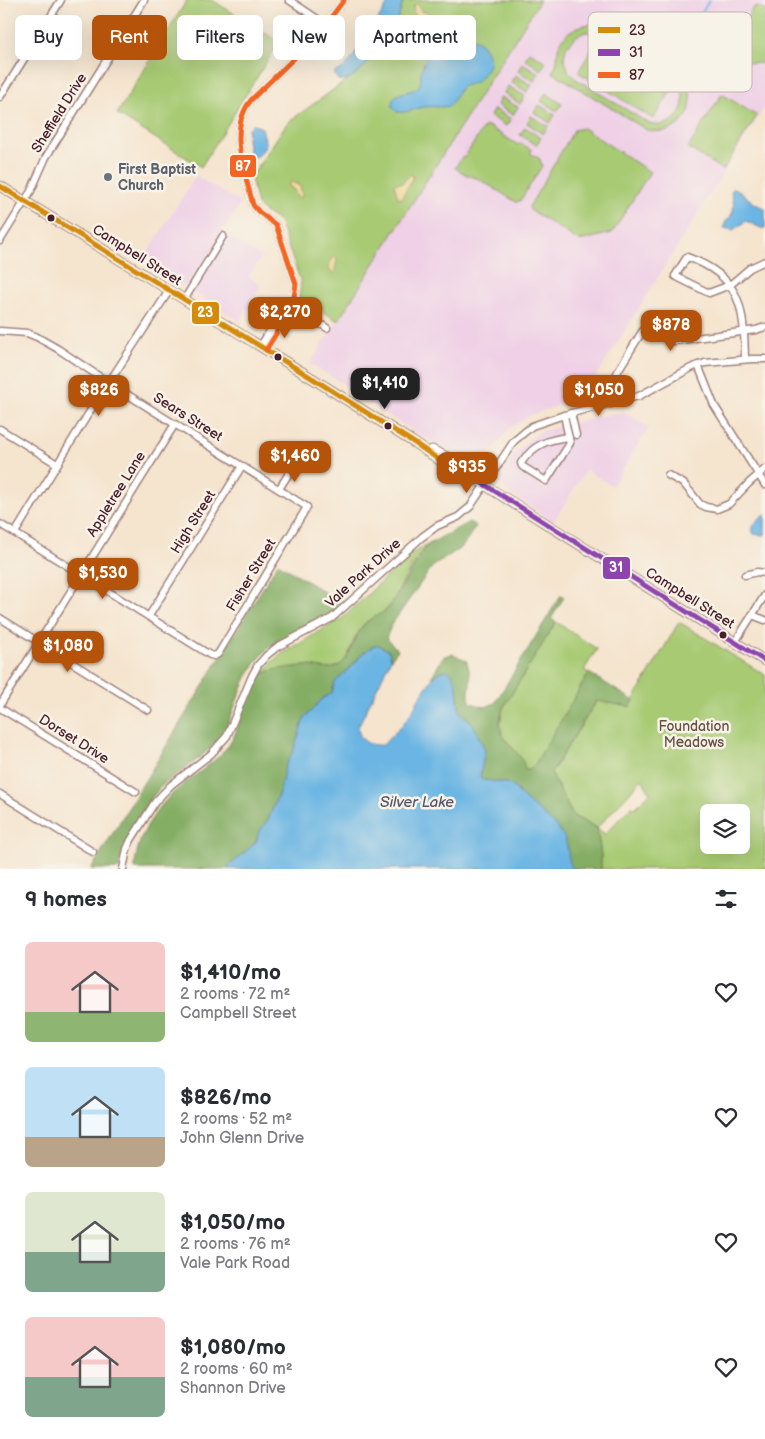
<!DOCTYPE html>
<html lang="en">
<head>
<meta charset="utf-8">
<style>
	:root { --surface:#fff; --page:#f7f7f7; --text:#2b2b33; --muted:#7c7c81; --accent:#b45309 }
	body { margin:0; font-family:"Balsamiq Sans",sans-serif; background:var(--page); color:var(--text); height:100vh; display:flex; flex-direction:column; font-size:19px; white-space:nowrap }
	* { box-sizing:border-box; margin:0 }
	p { font-size:16px; color:var(--muted) }
	.icon { flex:none; width:28px; height:28px; fill:none; stroke:currentColor; stroke-width:2; stroke-linecap:round; stroke-linejoin:round }
	.map { position:relative; height:869px; overflow:hidden }
	.drawer { display:flex; flex-direction:column; background:var(--surface); flex:1 }
	.drawer>* { flex:none }
	.hud { position:absolute; left:15px; top:15px; width:500px; height:45px; display:flex; gap:10px }
	.tools { position:absolute; left:700px; top:804px; display:grid; gap:10px }
	.tools a { display:grid; place-items:center; width:50px; height:50px; border-radius:8px; background:var(--surface); box-shadow:0 5px 20px #0002; font-size:25px }
	.price { position:absolute; translate:-50% -42px; padding:0 11px; border-radius:10px; background:var(--accent); color:#fff; font-size:16px; line-height:32px; filter:drop-shadow(0 1px 2px #0008) }
	.price::after { content:''; position:absolute; left:50%; top:30px; width:15px; height:11px; margin-left:-8px; background:inherit; clip-path:polygon(0 0,100% 0,50% 100%) }
	.price.on { background:#222; color:#fff }
	ul { padding:0; list-style:none }
	li { display:flex; align-items:center; gap:15px; height:125px; padding:0 25px }
	li span { display:grid; place-items:center; flex:none; width:140px; height:100px; border-radius:8px; color:#555 }
	li>.icon { margin-inline-start:auto }
	span .icon { width:60px; height:60px; fill:#fffc; stroke-width:1 }
	li b { font-size:21px }
	h2 { display:flex; justify-content:space-between; align-items:center; height:60px; padding:0 25px; font-size:21px }
	.chip { padding:0 18px; border-radius:8px; background:var(--surface); box-shadow:0 5px 20px #0002; font-size:18px; line-height:45px }
	.chip.on { background:var(--accent); color:#fff }
	.map>svg:first-child { display:block }
	.built { fill:#efd0e6 }
	.green { fill:#a7ca73; stroke:#78744f; fill-rule:evenodd }
	.forest { fill:#85ae65; stroke:#686648 }
	.sand { fill:#eeda9e; stroke:#9c7c64 }
	.water { fill:#6ab5e3; stroke:#5a6a87 }
	.lines { fill:none; stroke-linecap:round; stroke-linejoin:round }
	.stream { stroke:#6ab5e3; stroke-width:2 }
	.minor-casing { stroke:#a0827c; stroke-width:9 }
	.major-casing { stroke:#a0827c; stroke-width:11 }
	.minor { stroke:#fff; stroke-width:6 }
	.major { stroke:#fff; stroke-width:9 }
	.bus-1-casing { stroke:#f7f3e8; stroke-width:9 }
	.bus-2-casing { stroke:#f7f3e8; stroke-width:9 }
	.bus-3-casing { stroke:#f7f3e8; stroke-width:9 }
	.bus-1 { stroke:#d48b09; stroke-width:5 }
	.bus-2 { stroke:#8e44ad; stroke-width:5 }
	.bus-3 { stroke:#f26522; stroke-width:5 }
	.worship-dot { fill:#6b7280; stroke:#f7f3e8; stroke-width:2 }
	.bus-dot { fill:#4a1f2b; stroke:#f7f3e8; stroke-width:2 }
	.labels { text-anchor:middle; dominant-baseline:central; stroke-width:5; stroke-linejoin:round; paint-order:stroke }
	.street-label { font-size:14px; fill:#4a1f2b; stroke:#f7f3e8 }
	.worship-label { font-size:14px; font-weight:bold; fill:#5b616d; stroke:#f7f3e8; text-anchor:start }
	.park-label { font-size:14px; fill:#665241; stroke:#f7f3e8 }
	.water-label { font-size:15px; font-style:italic; fill:#55546b; stroke:#f7f3e8 }
	.key { fill:#f7f3e8; stroke:#c3b3af; stroke-width:1 }
	.key-label { font-size:14px; fill:#4a1f2b }
	.line-badge { stroke:#f7f3e8; stroke-width:2 }
	.badge-label { font-size:14px; text-anchor:middle; font-weight:bold; fill:#fff }
</style>
</head>
<body>
<div class="map">
<svg width="765" height="869" viewBox="0 0 765 869">
	<rect width="100%" height="100%" fill="#f7f3e8"/>
	<filter id="ink" filterUnits="userSpaceOnUse"><feTurbulence type="fractalNoise" baseFrequency=".02" numOctaves="2"/><feDisplacementMap in="SourceGraphic" scale="10" xChannelSelector="R" yChannelSelector="G"/><feConvolveMatrix kernelMatrix="1 2 1 2 8 2 1 2 1" color-interpolation-filters="sRGB"/></filter>
	<filter id="wash" filterUnits="userSpaceOnUse"><feTurbulence type="fractalNoise" baseFrequency=".0096" numOctaves="4" result="noise"/><feDisplacementMap in="SourceGraphic" scale="20" xChannelSelector="R" yChannelSelector="G"/><feGaussianBlur stdDeviation="1.12" result="paint"/><feColorMatrix in="noise" values="0 0 0 0 0 0 0 0 0 0 0 0 0 0 0 0 0 1.4 0 .05"/><feComposite in="paint" operator="in"/></filter>
	<g filter="url(#wash)">
		<rect width="100%" height="100%" fill="#f5e4ce"/>
		<!-- built -->
		<g class="built">
			<path d="M540 0H765V106L582 399 565 403 526 417 509 429 483 463 477 465 442 445 424 438 361 398 351 389 310 364Z"/>
			<path d="M196 176 241 203 222 232 261 257 249 277 261 285 240 321 142 261Z"/>
			<path d="M623 411 649 428 612 486 586 470 552 524 536 510 513 496 502 485 500 477 515 454 527 441 542 431Z"/>
		</g>
		<!-- green -->
		<g class="green">
			<path d="M187 0H212L279 42 201 167 117 114Z"/>
			<path d="M404 0H540L338 321 299 297 301 285 300 279 280 224C274 216 263 213 257 205L251 177 287 123 361 70 372 59 395 25Z"/>
			<path d="M758 7 765 10V63C750 65 738 60 725 52L753 8Z"/>
			<path d="M595 24 606 28 681 76C705 103 682 139 647 130L552 72C559 62 556 60 558 49 562 32 579 24 595 24ZM585 32H595L604 35 677 81C693 102 676 131 650 124L576 79 569 72 564 58 566 47 576 36Z"/>
			<path d="M599 38 675 85 653 119 578 72Z"/>
			<path d="M530 52 546 62 541 70 525 59Z"/>
			<path d="M522 63 539 73 534 81 518 71Z"/>
			<path d="M515 75 532 85 527 92 511 82Z"/>
			<path d="M508 86 525 96 520 104 504 93Z"/>
			<path d="M546 93 562 104 557 111 541 101Z"/>
			<path d="M722 94 757 116 723 170 688 148Z"/>
			<path d="M501 97 518 107 513 115 497 105Z"/>
			<path d="M539 105 555 115 550 123 534 112Z"/>
			<path d="M494 109 511 119 506 126 490 116Z"/>
			<path d="M531 116 548 126 543 134 527 123Z"/>
			<path d="M488 126 518 145 520 143 532 150 530 153 540 159 542 166 520 201 516 202 479 179 467 175 455 168 462 157 464 158 484 127Z"/>
			<path d="M525 127 541 138 536 145 520 135Z"/>
			<path d="M583 128 650 172 612 233 579 241 530 210 529 207 574 130Z"/>
			<path d="M431 543C411 559 404 585 389 606 383 616 372 616 365 623 362 626 360 630 358 633 350 643 350 662 336 667 326 671 319 667 310 666 297 665 277 671 264 673L260 676 277 657 344 617 409 555Z"/>
			<path d="M556 622 597 649 584 670 589 673 534 766 529 770H525L521 758 503 737 500 725 503 708Z"/>
			<path d="M679 622 765 675V869H601V856L597 828 573 816 551 773 597 701 630 706ZM642 779 650 793 635 808 631 807 605 834 597 828ZM709 812H741V845H709Z"/>
		</g>
		<!-- forest -->
		<g class="forest">
			<path d="M469 522 476 526 462 547 432 567 392 624 386 638 398 650 391 659 389 651 378 645 363 653 333 687 332 693 323 698 304 719 293 752 285 766 280 790 269 818 259 832 256 842 226 869H135C135 838 156 807 179 788 197 773 218 761 231 742 242 724 246 689 260 676 266 669 299 666 308 666 319 667 327 671 338 666 352 659 353 636 364 625 370 617 381 615 389 608L424 549 431 543Z"/>
			<path d="M278 563 343 604 329 614 271 646C246 668 238 699 226 729 210 754 185 767 163 785 146 801 120 846 119 869H91Z"/>
			<path d="M561 595 564 597 551 619 556 622 503 708C502 713 499 719 500 724 500 743 524 752 525 770H529L534 766 589 673 634 701 630 707 596 701 551 773 573 816 597 828 601 856V869H573L568 861V848L514 787 506 783 484 780 480 777 484 757 473 724 460 712 457 688 434 676 431 678 443 657 452 654 466 660C469 668 471 675 470 684 470 691 467 696 471 703L485 707 495 703Z"/>
		</g>
		<!-- sand -->
		<g class="sand">
			<path d="M415 4H418L421 11 428 13 427 18 420 19C414 16 411 9 415 4Z"/>
			<path d="M411 174 413 176C411 183 405 190 402 198H398L394 185 397 183H402Z"/>
			<path d="M292 182 300 186 302 196 301 198 297 197 294 190 289 186V183Z"/>
			<path d="M334 256 337 258C337 263 335 272 332 274L328 267Z"/>
		</g>
		<!-- water -->
		<g class="water">
			<path d="M389 0H404C401 6 400 13 398 19 391 34 357 86 338 80L334 73C352 65 353 55 363 41 372 27 383 15 389 0Z"/>
			<path d="M451 35C474 40 483 36 490 61L487 69 480 78 476 82 461 87 450 106C441 108 433 106 425 107 415 108 407 114 397 112L392 107 393 98C401 91 412 93 420 85 421 81 420 77 421 73 423 57 438 42 451 35Z"/>
			<path d="M252 124 262 128 266 144C263 150 258 160 250 157L247 139 248 128Z"/>
			<path d="M734 188C744 191 751 205 765 208V228H761L746 221 733 230 724 228C724 222 727 221 730 217 736 209 733 200 731 191Z"/>
			<path d="M765 514V535L754 534 752 531 754 524Z"/>
			<path d="M375 645H378L389 651 391 659 358 727C359 742 370 746 383 745 391 736 400 728 407 719 414 711 437 656 452 674 459 684 457 701 460 712L473 724 485 750 480 777 484 780 506 783 514 787C527 806 551 816 563 835 570 847 566 858 573 869H226L256 842 259 832 269 818 280 790 285 766 293 752 304 719 323 698 332 693 335 682 354 664 363 653Z"/>
		</g>
		<g class="lines">
			<!-- stream -->
			<path class="stream" d="M699 45 712 36 705 25 697 22 709 0"/>
		</g>
	</g>
	<g filter="url(#ink)">
		<g class="lines">
			<defs>
				<g id="minor">
					<path d="M289 0 325 24"/>
					<path d="M0 97 61 0"/>
					<path d="M0 241 31 191 46 157 144 0"/>
					<path d="M184 300 223 236"/>
					<path d="M289 305 327 328"/>
					<path d="M0 331 27 333 37 337 58 349 109 383 307 507 218 654 214 656 210 655 0 524"/>
					<path d="M260 347 271 329 279 320"/>
					<path d="M266 350 276 334 281 318 294 297 296 284 276 225 259 212 253 205C245 171 227 130 251 100L317 36 344 0"/>
					<path d="M745 359C744 307 741 276 687 257L675 276 709 293 730 285 750 268 765 261"/>
					<path d="M698 365 714 405 765 485"/>
					<path d="M611 404 610 389 619 369 648 322 673 341 756 330 765 327"/>
					<path d="M571 413 576 435"/>
					<path d="M564 415C566 425 568 434 570 443L546 481 522 466 521 463C533 445 548 439 569 437"/>
					<path d="M0 429 57 464"/>
					<path d="M668 475 684 484 700 504 706 507 717 509 729 504 749 483 765 469"/>
					<path d="M279 489 293 467"/>
					<path d="M15 533 92 408 169 291"/>
					<path d="M745 575 757 572 765 573"/>
					<path d="M752 615 765 620"/>
					<path d="M149 616 242 466"/>
					<path d="M0 618 148 710"/>
					<path d="M735 642 765 595"/>
					<path d="M0 705 175 424"/>
					<path d="M0 708 136 792"/>
					<path d="M0 794 93 852"/>
					<path d="M123 869 127 849 131 840 155 802 171 785 211 754 227 736 252 676 258 665 267 655 277 647 332 618 422 537 437 526 458 517 470 507 514 441 532 426 564 415 639 396 691 368 705 363 752 359H765"/>
				</g>
				<g id="major">
					<path d="M0 186 315 380 413 442 463 476 474 478"/>
					<path d="M432 450 449 458 468 470 474 478 494 491 765 661"/>
				</g>
			</defs>
			<!-- minor casing -->
			<use href="#minor" class="minor-casing"/>
			<!-- major casing -->
			<use href="#major" class="major-casing"/>
			<!-- minor -->
			<use href="#minor" class="minor"/>
			<!-- major -->
			<use href="#major" class="major"/>
			<defs>
				<path id="bus-1" d="M0 186 315 380 413 442 463 476 474 478"/>
				<path id="bus-2" d="M470 472 474 478 765 661"/>
				<path id="bus-3" d="M266 350 276 334 281 318 294 297 296 284 276 225 259 212 253 205C245 171 227 130 251 100L317 36 344 0"/>
			</defs>
			<!-- bus-1 casing -->
			<use href="#bus-1" class="bus-1-casing"/>
			<!-- bus-2 casing -->
			<use href="#bus-2" class="bus-2-casing"/>
			<!-- bus-3 casing -->
			<use href="#bus-3" class="bus-3-casing"/>
			<!-- bus-1 -->
			<use href="#bus-1" class="bus-1"/>
			<!-- bus-2 -->
			<use href="#bus-2" class="bus-2"/>
			<!-- bus-3 -->
			<use href="#bus-3" class="bus-3"/>
		</g>
	</g>
	<!-- markers -->
	<circle class="worship-dot" cx="108" cy="177" r="5"/>
	<g class="bus-dot">
		<circle cx="51" cy="218" r="4.5"/>
		<circle cx="278" cy="357" r="4.5"/>
		<circle cx="388" cy="426" r="4.5"/>
		<circle cx="723" cy="635" r="4.5"/>
	</g>
	<g class="labels">
		<!-- street labels -->
		<g class="street-label">
			<text transform="translate(59 113) rotate(-58)">Sheffield Drive</text>
			<text transform="translate(137 255) rotate(32)">Campbell Street</text>
			<text transform="translate(188 417) rotate(32)">Sears Street</text>
			<text transform="translate(116 494) rotate(-58)">Appletree Lane</text>
			<text transform="translate(193 522) rotate(-58)">High Street</text>
			<text transform="translate(363 573) rotate(-42)">Vale Park Drive</text>
			<text transform="translate(251 575) rotate(-59)">Fisher Street</text>
			<text transform="translate(690 598) rotate(32)">Campbell Street</text>
			<text transform="translate(74 739) rotate(32)">Dorset Drive</text>
		</g>
		<!-- worship labels -->
		<g class="worship-label">
			<text x="118" y="169">First Baptist<tspan x="118" dy="16">Church</tspan></text>
		</g>
		<!-- park labels -->
		<g class="park-label">
			<text x="694" y="726">Foundation<tspan x="694" dy="16">Meadows</tspan></text>
		</g>
		<!-- water labels -->
		<g class="water-label">
			<text x="417" y="802">Silver Lake</text>
		</g>
	</g>
	<!-- legend -->
	<rect x="588" y="12" width="164" height="80" rx="8" class="key"/>
	<rect x="598" y="27" width="22" height="6" fill="#d48b09"/>
	<rect x="598" y="49" width="22" height="7" fill="#8e44ad"/>
	<rect x="598" y="72" width="22" height="6" fill="#f26522"/>
	<g class="key-label">
		<text x="629" y="35">23</text>
		<text x="629" y="57">31</text>
		<text x="629" y="80">87</text>
	</g>
	<g class="line-badge">
		<rect x="229" y="154" width="28" height="24" rx="5" fill="#f26522"/>
		<rect x="191" y="301" width="29" height="24" rx="5" fill="#d48b09"/>
		<rect x="602" y="556" width="29" height="24" rx="5" fill="#8e44ad"/>
	</g>
	<g class="badge-label">
		<text x="243" y="171">87</text>
		<text x="205" y="317">23</text>
		<text x="616" y="572">31</text>
	</g>
</svg>
<div class="tools">
<a><svg class="icon" aria-label="layers" viewBox="0 0 24 24"><path d="M12 4l9 5-9 5-9-5zM3 14l9 5 9-5"/></svg></a>
</div>
<b class="price" style="left:285px;top:339px">$2,270</b>
<b class="price" style="left:671px;top:352px">$878</b>
<b class="price on" style="left:385px;top:410px">$1,410</b>
<b class="price" style="left:99px;top:417px">$826</b>
<b class="price" style="left:599px;top:417px">$1,050</b>
<b class="price" style="left:295px;top:483px">$1,460</b>
<b class="price" style="left:467px;top:494px">$935</b>
<b class="price" style="left:103px;top:600px">$1,530</b>
<b class="price" style="left:68px;top:673px">$1,080</b>
<div class="hud">
<a class="chip">Buy</a>
<a class="chip on">Rent</a>
<a class="chip">Filters</a>
<a class="chip">New</a>
<a class="chip">Apartment</a>
</div>
</div>
<section class="drawer">
<h2>9 homes<svg class="icon" aria-label="filters" viewBox="0 0 24 24"><path d="M4 7h16M4 17h16"/><circle cx="9" cy="7" r="2"/><circle cx="15" cy="17" r="2"/></svg></h2>
<ul>
<li><span style="background:linear-gradient(#f6c9c9 70%,#8fb573 0)"><svg class="icon" aria-label="home" viewBox="0 0 24 24"><path d="M3 11l9-7 9 7M6 9v11h12V9"/></svg></span><div><b>$1,410/mo</b><p>2 rooms · 72 m²</p><p>Campbell Street</p></div><svg class="icon" aria-label="heart" viewBox="0 0 24 24"><path d="M12 20l-8-8c-3-5 5-10 8-4 3-6 11-1 8 4z"/></svg></li>
<li><span style="background:linear-gradient(#bfe0f5 70%,#b9a48a 0)"><svg class="icon" aria-label="home" viewBox="0 0 24 24"><path d="M3 11l9-7 9 7M6 9v11h12V9"/></svg></span><div><b>$826/mo</b><p>2 rooms · 52 m²</p><p>John Glenn Drive</p></div><svg class="icon" aria-label="heart" viewBox="0 0 24 24"><path d="M12 20l-8-8c-3-5 5-10 8-4 3-6 11-1 8 4z"/></svg></li>
<li><span style="background:linear-gradient(#dfe7d0 60%,#7fa58c 0)"><svg class="icon" aria-label="home" viewBox="0 0 24 24"><path d="M3 11l9-7 9 7M6 9v11h12V9"/></svg></span><div><b>$1,050/mo</b><p>2 rooms · 76 m²</p><p>Vale Park Road</p></div><svg class="icon" aria-label="heart" viewBox="0 0 24 24"><path d="M12 20l-8-8c-3-5 5-10 8-4 3-6 11-1 8 4z"/></svg></li>
<li><span style="background:linear-gradient(#f6c9c9 60%,#7fa58c 0)"><svg class="icon" aria-label="home" viewBox="0 0 24 24"><path d="M3 11l9-7 9 7M6 9v11h12V9"/></svg></span><div><b>$1,080/mo</b><p>2 rooms · 60 m²</p><p>Shannon Drive</p></div><svg class="icon" aria-label="heart" viewBox="0 0 24 24"><path d="M12 20l-8-8c-3-5 5-10 8-4 3-6 11-1 8 4z"/></svg></li>
</ul>
</section>
</body>
</html>
